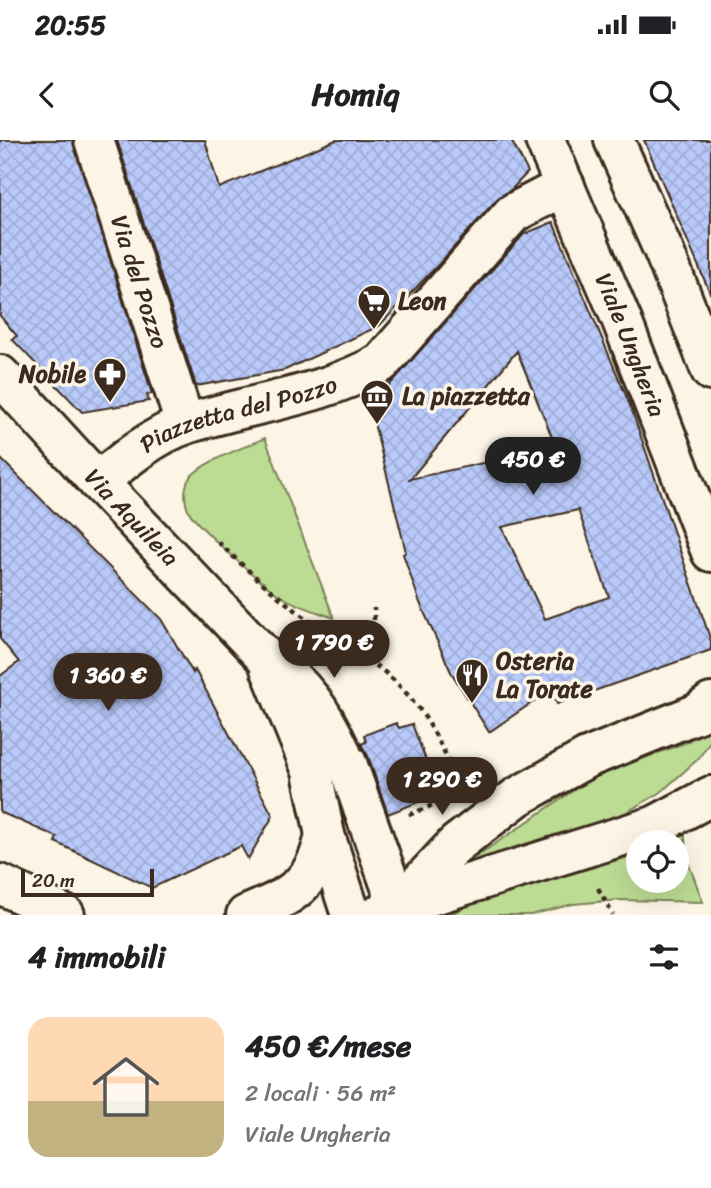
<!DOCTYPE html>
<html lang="it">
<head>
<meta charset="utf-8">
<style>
	:root { --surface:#fff; --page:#f2f2f2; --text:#202124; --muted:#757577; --accent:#3b2a1e }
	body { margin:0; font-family:Sriracha,sans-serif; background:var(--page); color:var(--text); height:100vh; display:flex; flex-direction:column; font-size:26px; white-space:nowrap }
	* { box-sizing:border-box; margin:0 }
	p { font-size:23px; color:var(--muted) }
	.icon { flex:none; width:38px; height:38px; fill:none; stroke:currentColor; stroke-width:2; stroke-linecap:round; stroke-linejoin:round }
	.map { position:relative; height:775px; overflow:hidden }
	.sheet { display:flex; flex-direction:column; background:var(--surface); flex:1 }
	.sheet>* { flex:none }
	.tools { position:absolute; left:626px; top:690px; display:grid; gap:14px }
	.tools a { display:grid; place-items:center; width:63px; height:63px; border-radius:50%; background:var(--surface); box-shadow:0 7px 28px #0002; font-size:35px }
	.scale { position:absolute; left:21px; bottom:18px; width:133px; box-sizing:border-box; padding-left:7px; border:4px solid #3b2a1e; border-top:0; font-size:19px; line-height:24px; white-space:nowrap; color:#3b2a1e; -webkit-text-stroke:5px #fcf5e5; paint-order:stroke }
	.price { position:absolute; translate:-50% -60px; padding:0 16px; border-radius:24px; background:var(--accent); color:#fff; font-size:23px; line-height:46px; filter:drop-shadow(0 2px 4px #0008) }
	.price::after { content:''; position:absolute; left:50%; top:42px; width:21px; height:16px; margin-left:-10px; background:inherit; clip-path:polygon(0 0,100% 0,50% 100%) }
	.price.selected { background:#222; color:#fff }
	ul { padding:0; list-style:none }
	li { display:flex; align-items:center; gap:21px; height:175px; padding:0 28px }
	li span { display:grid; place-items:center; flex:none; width:196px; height:140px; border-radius:21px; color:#555 }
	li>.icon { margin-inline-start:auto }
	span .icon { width:84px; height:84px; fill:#fffc; stroke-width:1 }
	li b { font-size:30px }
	h2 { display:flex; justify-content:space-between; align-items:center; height:84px; padding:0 28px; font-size:30px }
	.status { display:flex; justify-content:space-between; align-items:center; height:49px; padding:0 35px; background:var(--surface); direction:ltr }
	.status svg { height:19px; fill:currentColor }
	header { display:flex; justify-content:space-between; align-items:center; height:91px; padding:0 28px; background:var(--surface); font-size:32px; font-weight:700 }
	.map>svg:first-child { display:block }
	.green { fill:#bcdb93; stroke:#7c8258; stroke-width:2 }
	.building { fill:url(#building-cross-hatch); stroke:#3b2a1e; stroke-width:2; fill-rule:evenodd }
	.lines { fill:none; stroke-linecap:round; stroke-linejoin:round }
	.minor-casing { stroke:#3b2a1e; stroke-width:44 }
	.major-casing { stroke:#3b2a1e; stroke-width:44 }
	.path { stroke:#3b2a1e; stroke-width:4.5; stroke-dasharray:5 5; stroke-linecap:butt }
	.minor { stroke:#fcf5e5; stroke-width:38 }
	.major { stroke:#fcf5e5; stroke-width:38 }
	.labels { text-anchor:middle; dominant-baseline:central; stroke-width:7; stroke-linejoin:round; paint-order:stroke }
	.street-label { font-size:24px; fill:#3b2a1e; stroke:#fcf5e5 }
	.poi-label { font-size:24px; font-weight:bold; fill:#3b2a1e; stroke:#fcf5e5; text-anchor:start }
</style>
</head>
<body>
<div class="status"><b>20:55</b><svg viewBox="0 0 49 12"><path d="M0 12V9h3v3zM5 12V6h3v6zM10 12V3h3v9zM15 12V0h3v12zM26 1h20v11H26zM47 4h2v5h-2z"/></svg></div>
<header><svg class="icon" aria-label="back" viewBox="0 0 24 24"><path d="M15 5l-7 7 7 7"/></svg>Homiq<svg class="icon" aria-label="search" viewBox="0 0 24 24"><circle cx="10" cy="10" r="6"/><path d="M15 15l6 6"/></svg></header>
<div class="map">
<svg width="711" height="775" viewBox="0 0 711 775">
	<defs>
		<pattern id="building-cross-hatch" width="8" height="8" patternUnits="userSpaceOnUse" patternTransform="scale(1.75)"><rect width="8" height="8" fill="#b8c9fa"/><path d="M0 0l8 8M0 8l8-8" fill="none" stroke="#9fadd6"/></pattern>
	</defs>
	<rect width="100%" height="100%" fill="#fcf5e5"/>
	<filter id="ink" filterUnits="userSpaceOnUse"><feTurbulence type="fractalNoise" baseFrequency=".0143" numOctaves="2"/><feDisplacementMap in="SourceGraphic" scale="14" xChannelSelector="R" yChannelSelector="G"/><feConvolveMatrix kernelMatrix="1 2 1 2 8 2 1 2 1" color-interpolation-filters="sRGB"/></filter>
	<g filter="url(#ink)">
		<!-- green -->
		<g class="green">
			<path d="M265 298 334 478C316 471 296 466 279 455 262 444 196 386 188 370 184 361 184 347 189 339 200 322 246 307 265 298Z"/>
			<path d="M711 583V600L698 619 660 653 605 684 442 740 590 639 687 602Z"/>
			<path d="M684 691 688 722 703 762 620 760 573 764 531 775H449L479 760 639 714V740H677V702H666Z"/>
		</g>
		<!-- building -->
		<g class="building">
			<path d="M0 0H73L152 254 147 255 149 261 82 272 12 199 17 196 0 176Z"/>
			<path d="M117 0H205L219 48 336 0H511L528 32 512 49 497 59 439 124 379 186 285 230 196 246Z"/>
			<path d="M644 0H711V155Z"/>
			<path d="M553 82 630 265 711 501V510L557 564 552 549 489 592 451 532 420 463 403 414 406 412 370 267 524 94ZM517 211 556 307 410 339ZM578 370 609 457 545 479 502 387Z"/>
			<path d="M0 318 161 479 193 533 195 530 273 676 248 719 241 706 152 748 55 702 57 697 0 672V536L19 522 0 499Z"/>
			<path d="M396 583 399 588 412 584 439 654 388 674 368 616 361 604 366 602 364 595Z"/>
		</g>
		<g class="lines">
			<defs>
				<g id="minor">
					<path id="s1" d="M94 0 185 284"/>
					<path id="s2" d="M545 0 622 181 711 412"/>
					<path d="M614 0 665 114 711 231"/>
					<path id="s3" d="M0 235 98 342 267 519C305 545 322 571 341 612"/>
					<path id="s4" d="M98 342C124 320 154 295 187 284 254 262 317 258 381 223L513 73 565 46"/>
					<path d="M270 528 310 626"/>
					<path d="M347 623 401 775"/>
					<path d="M313 637 325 695 351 775"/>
					<path d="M398 766 456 704 517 657 587 618 698 573 711 563"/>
					<path d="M246 775C290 757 315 745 325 695"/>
				</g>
				<g id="major">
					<path d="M0 744 65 775"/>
					<path d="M378 775 398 766 654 686 711 656"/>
				</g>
			</defs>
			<!-- minor casing -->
			<use href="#minor" class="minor-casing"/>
			<!-- major casing -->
			<use href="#major" class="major-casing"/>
			<!-- path -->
			<g class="path">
				<path d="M218 402C250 433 284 463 321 489 351 509 383 526 407 554 432 581 444 615 463 646"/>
				<path d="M306 497 321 488"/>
				<path d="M368 509 374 493V468"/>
				<path d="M409 675 433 665"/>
				<path d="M598 748 613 775"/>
			</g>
			<!-- minor -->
			<use href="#minor" class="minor"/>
			<!-- major -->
			<use href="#major" class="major"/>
		</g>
	</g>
	<!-- icons -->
	<defs>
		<symbol id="supermarket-pin" viewBox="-11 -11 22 30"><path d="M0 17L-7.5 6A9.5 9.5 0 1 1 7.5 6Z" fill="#3b2a1e" stroke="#fcf5e5"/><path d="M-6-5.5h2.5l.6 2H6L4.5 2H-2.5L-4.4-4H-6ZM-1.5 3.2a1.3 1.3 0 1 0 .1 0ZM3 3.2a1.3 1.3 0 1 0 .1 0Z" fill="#fff"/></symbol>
		<symbol id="pharmacy-pin" viewBox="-11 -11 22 30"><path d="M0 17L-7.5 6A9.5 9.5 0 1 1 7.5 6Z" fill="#3b2a1e" stroke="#fcf5e5"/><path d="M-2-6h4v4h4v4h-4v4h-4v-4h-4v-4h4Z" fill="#fff"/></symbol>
		<symbol id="museum-pin" viewBox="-11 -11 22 30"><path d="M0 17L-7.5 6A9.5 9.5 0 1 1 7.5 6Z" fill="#3b2a1e" stroke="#fcf5e5"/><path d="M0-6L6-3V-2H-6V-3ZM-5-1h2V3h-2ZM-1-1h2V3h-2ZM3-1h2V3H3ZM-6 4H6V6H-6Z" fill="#fff"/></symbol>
		<symbol id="restaurant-pin" viewBox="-11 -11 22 30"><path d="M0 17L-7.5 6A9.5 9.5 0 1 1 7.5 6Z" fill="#3b2a1e" stroke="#fcf5e5"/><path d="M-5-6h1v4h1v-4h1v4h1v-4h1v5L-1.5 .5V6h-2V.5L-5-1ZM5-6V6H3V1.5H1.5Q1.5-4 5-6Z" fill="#fff"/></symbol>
	</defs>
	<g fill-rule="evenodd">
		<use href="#supermarket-pin" x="355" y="142" width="38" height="52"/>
		<use href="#pharmacy-pin" x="91" y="215" width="38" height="52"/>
		<use href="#museum-pin" x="358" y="237" width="38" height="52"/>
		<use href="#restaurant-pin" x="453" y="516" width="38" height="52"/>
	</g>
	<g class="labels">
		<!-- street labels -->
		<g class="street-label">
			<text stroke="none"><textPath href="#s1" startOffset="149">Via del Pozzo</textPath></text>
			<text stroke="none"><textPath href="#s2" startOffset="222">Viale Ungheria</textPath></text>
			<text stroke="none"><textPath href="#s4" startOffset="159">Piazzetta del Pozzo</textPath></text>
			<text stroke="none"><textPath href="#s3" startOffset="194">Via Aquileia</textPath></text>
		</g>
		<!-- poi labels -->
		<g class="poi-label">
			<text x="398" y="161">Leon</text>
			<text x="86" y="234" text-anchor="end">Nobile</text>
			<text x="402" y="256">La piazzetta</text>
			<text x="496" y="521">Osteria<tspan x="496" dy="28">La Torate</tspan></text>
		</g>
	</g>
</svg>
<div class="tools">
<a><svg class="icon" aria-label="locate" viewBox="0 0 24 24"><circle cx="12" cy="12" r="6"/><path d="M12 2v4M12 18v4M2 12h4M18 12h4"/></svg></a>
</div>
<div class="scale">20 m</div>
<b class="price selected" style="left:533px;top:357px">450 €</b>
<b class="price" style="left:334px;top:540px">1 790 €</b>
<b class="price" style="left:108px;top:573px">1 360 €</b>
<b class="price" style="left:442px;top:677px">1 290 €</b>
</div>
<section class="sheet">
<h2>4 immobili<svg class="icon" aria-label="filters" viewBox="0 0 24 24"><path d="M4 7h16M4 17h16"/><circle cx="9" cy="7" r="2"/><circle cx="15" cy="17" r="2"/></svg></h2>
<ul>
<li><span style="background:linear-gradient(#ffd9b3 60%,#c2b280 0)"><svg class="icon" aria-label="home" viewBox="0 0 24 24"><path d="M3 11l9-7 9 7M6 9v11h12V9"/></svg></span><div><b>450 €/mese</b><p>2 locali · 56 m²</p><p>Viale Ungheria</p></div></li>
</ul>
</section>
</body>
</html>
